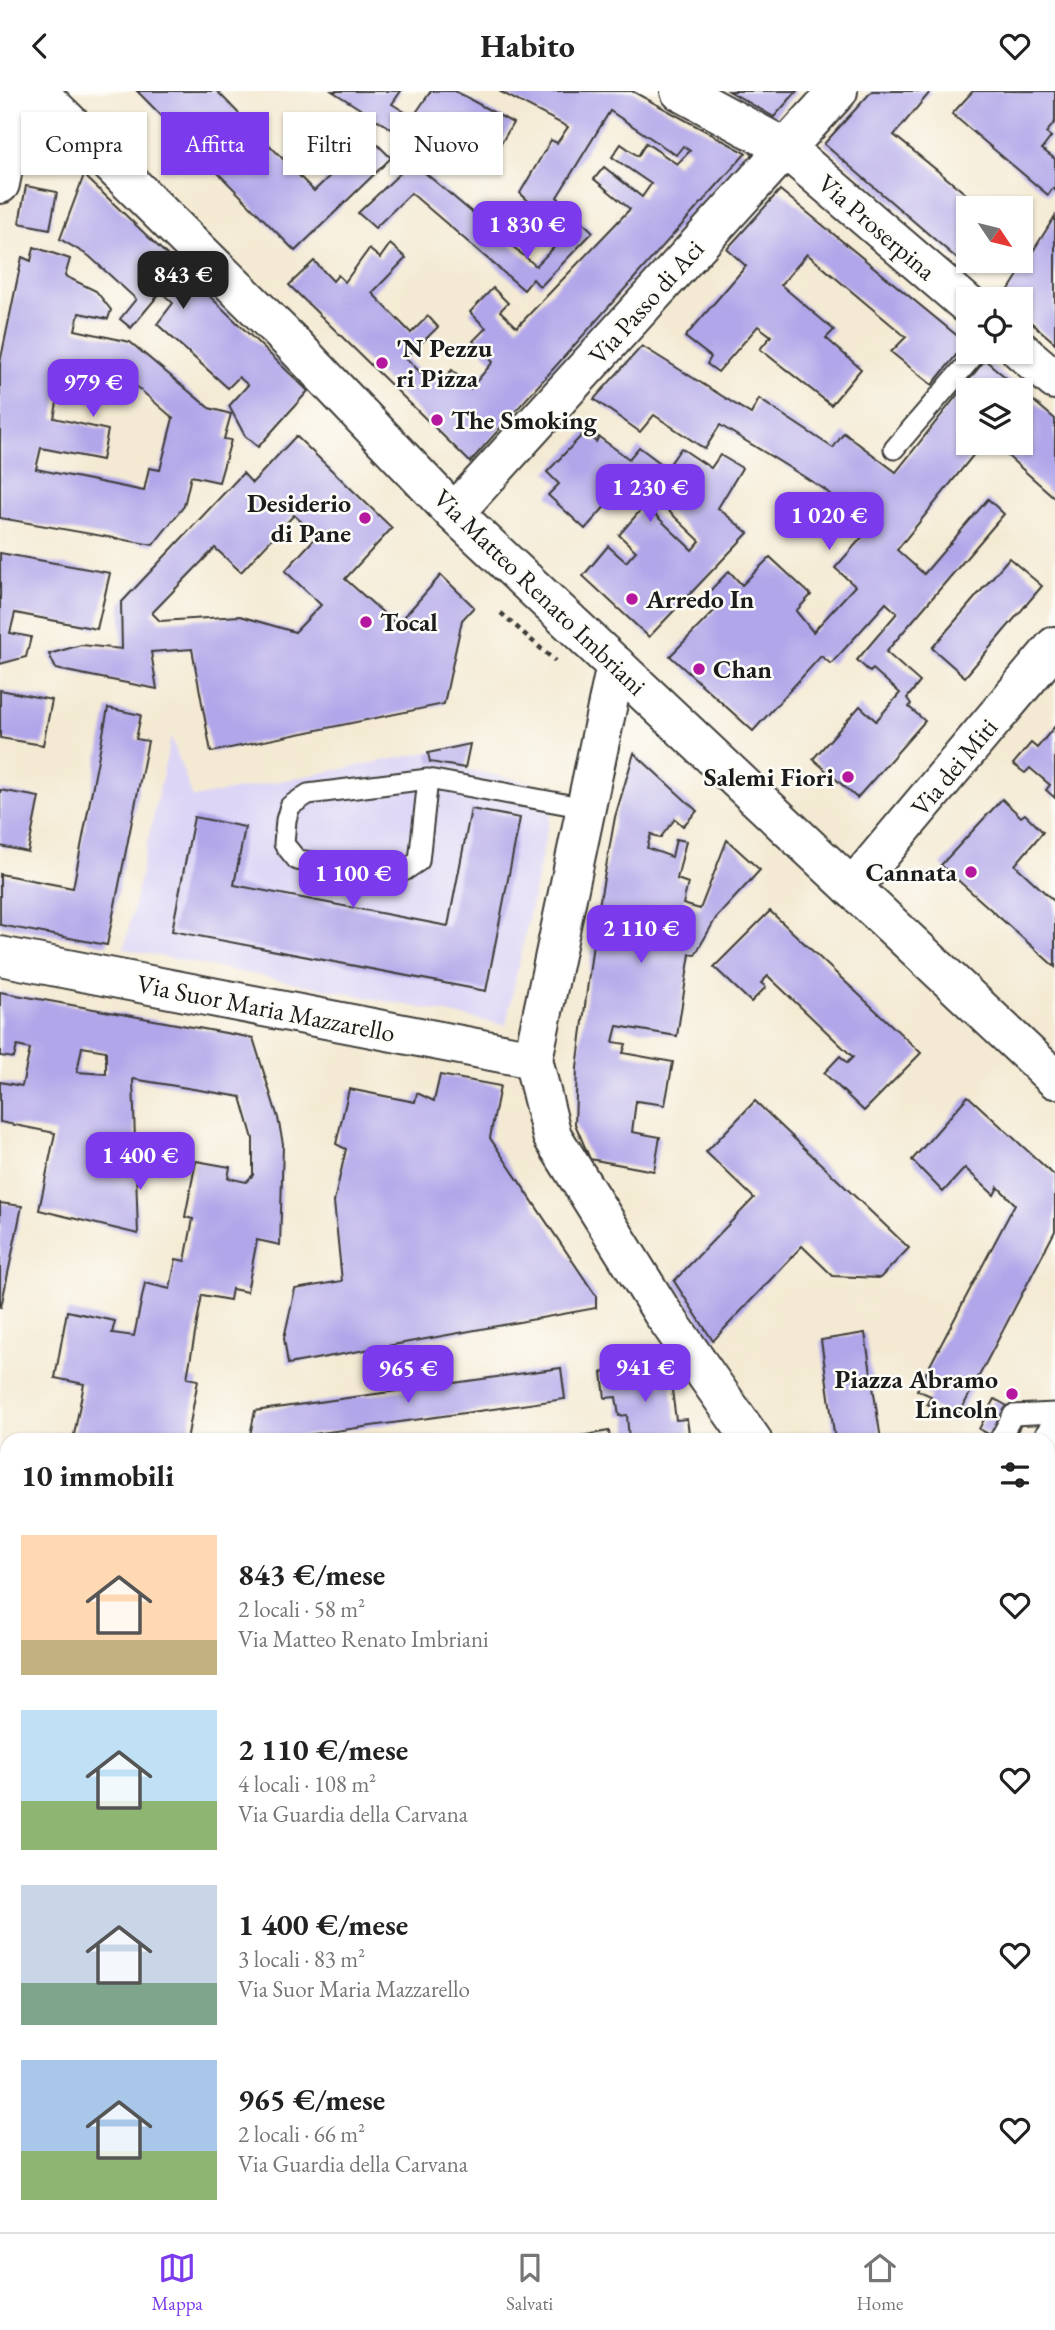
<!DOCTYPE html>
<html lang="it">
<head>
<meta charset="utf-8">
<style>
	:root { --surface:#fff; --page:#f2f2f2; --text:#222; --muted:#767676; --line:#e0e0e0; --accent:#7c3aed }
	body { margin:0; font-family:"EB Garamond",serif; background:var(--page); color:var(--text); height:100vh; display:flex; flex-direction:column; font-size:26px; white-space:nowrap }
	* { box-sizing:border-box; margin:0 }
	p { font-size:23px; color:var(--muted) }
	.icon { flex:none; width:38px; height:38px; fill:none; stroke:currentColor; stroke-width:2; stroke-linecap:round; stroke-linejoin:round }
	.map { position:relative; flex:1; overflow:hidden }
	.panel { position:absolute; left:0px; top:1342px; width:1055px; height:800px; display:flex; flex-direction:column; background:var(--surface); border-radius:21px 21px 0 0; box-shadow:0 2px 5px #0004 }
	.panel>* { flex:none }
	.hud { position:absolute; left:21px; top:21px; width:700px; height:63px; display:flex; gap:14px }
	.needle { width:46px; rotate:125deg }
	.fabs { position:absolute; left:956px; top:105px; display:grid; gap:14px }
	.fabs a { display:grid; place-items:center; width:77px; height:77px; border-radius:0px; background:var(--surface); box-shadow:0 2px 5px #0004; font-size:35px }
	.price { position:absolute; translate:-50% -60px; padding:0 16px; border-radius:14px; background:var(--accent); color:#fff; font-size:23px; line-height:46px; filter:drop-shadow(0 2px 4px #0008) }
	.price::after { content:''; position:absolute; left:50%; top:42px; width:21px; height:16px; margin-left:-10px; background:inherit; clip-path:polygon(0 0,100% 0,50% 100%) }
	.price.current { background:#222; color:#fff }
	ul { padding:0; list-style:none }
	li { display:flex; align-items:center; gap:21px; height:175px; padding:0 21px }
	li span { display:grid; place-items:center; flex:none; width:196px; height:140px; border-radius:0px; color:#555 }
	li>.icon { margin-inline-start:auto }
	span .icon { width:84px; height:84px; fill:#fffc; stroke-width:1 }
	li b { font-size:30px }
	h2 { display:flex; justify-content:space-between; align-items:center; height:84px; padding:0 21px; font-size:30px }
	.pill { padding:0 24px; border-radius:0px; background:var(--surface); box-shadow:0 2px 5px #0004; font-size:24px; line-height:63px }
	.pill.current { background:var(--accent); color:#fff }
	header { display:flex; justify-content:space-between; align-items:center; height:91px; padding:0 21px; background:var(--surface); font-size:32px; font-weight:700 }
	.menu { display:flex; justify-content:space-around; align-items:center; height:98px; border-top:2px solid var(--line); background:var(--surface); font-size:19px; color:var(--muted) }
	.menu a { display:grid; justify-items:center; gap:4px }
	.menu .current { color:var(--accent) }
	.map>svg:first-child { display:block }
	.built { fill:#ddd5f6 }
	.building { fill:#b1a6e9; fill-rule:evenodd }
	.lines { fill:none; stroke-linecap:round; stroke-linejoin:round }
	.service-casing { stroke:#3c3b37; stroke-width:23 }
	.pedestrian-casing { stroke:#3c3b37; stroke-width:33 }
	.minor-casing { stroke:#3c3b37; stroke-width:42 }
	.tertiary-casing { stroke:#3c3b37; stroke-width:42 }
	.secondary-casing { stroke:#3c3b37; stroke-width:42 }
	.path { stroke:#3c3b37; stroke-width:4.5; stroke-dasharray:5 5; stroke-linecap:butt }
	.service { stroke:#fff; stroke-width:19 }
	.pedestrian { stroke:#fff; stroke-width:30 }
	.minor { stroke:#fff; stroke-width:38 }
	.tertiary { stroke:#fff; stroke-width:38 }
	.secondary { stroke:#fff; stroke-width:38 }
	.poi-dot { fill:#b5179e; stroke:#fdfcf7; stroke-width:2.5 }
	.labels { text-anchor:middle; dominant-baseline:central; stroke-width:5; stroke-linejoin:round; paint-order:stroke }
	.street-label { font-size:26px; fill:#1c1c1c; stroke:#fdfcf7 }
	.poi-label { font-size:26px; font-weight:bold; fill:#1c1c1c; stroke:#fdfcf7; text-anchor:start }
</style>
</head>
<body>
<header><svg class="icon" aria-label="back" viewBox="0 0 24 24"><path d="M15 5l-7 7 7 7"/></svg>Habito<svg class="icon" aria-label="heart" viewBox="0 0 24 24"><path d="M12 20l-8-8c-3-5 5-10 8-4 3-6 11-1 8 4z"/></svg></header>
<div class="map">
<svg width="1055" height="2141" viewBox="0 0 1055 2141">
	<rect width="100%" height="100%" fill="#fdfcf7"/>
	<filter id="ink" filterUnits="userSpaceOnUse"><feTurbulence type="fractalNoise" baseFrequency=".0143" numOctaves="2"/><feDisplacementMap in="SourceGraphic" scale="14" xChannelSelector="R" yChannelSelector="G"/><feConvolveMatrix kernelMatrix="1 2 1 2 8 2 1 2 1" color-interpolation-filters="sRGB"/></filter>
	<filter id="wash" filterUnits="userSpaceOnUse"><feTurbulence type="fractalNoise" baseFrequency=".00686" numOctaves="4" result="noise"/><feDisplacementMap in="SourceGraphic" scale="28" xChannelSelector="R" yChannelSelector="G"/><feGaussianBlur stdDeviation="1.57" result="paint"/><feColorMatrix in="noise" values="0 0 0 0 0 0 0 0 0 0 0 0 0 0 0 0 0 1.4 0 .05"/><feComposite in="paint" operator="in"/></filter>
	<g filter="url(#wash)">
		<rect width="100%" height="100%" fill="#f4ead3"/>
		<!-- built -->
		<path class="built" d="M171 645 193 707 470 653 466 678 556 697 506 934 124 858Z"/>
		<g id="blocks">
			<!-- building -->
			<g class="building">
				<path d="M137 0H217L314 100 359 57 355 52 366 42 391 67 295 160Z"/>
				<path d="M332 0H401L392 13 413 26 431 0H455L513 32 484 82 463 64 473 49 445 32 437 44 413 26 401 44Z"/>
				<path d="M499 0H632L746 62 470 371 289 194 314 170 333 190 338 184 345 191 369 158 380 167 390 153 406 167 372 202 411 242 428 225 438 236 406 267 429 290 439 281 444 287 452 279 470 298 493 271 473 250 486 237 470 221 493 197 508 212 500 220 517 236 630 118 594 88 604 76 642 106 651 93 612 66 621 53 638 65 646 52 677 73 690 60 683 55 676 64 610 20 557 106 593 141 540 196 533 188 524 199 411 102 375 137 358 122 412 71 536 175 565 145 520 102 551 49 557 52 568 36Z"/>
				<path d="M729 0H797L774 26Z"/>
				<path d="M872 0H931L894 44 983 117H968V170H985L976 184 824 53Z"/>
				<path d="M973 0H1055V31L1046 42 1051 46 1042 58 1055 68V99L1053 97 1048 104 952 23Z"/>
				<path d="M84 84 308 300 258 356 245 345 229 315 248 294 239 286 228 297 157 233 173 212 161 201 131 237 120 228 136 208 89 165 60 148Z"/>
				<path d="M26 95 57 101 50 138 19 132Z"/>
				<path d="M780 99 966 252 932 294 891 261 906 246 807 163 781 194 834 239 826 247 861 278 831 314 760 258 771 245 758 235 718 281 707 273 711 266 685 246 746 175 727 158Z"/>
				<path d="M1055 125V252L1020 222V208H1003Z"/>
				<path d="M34 156 70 168 65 185 96 200 111 219 108 228 79 222 75 239 130 251 209 317 231 323 224 348 231 349 219 391 191 385 184 415 153 454 0 427V272L22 166 31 170ZM123 290 136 295 173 327 160 379 149 377 144 400 36 378 41 357 102 369 108 339 54 327 60 297 119 309Z"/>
				<path d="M642 255 751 323 759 308 833 357 844 342 896 381 985 269 1055 328V407L993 352H1020V299H968V352H983L897 459 924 483 988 408 1004 423 886 561 920 591 907 607 911 613 909 616 925 630 857 707 813 668 860 615 876 630 900 602 873 578 870 581 857 569 897 522 886 512 831 573 821 565 753 640 670 565 715 519 703 507 729 480 742 494 770 466 811 504 796 520 813 541 855 495 835 477 871 436 858 428 824 398 720 334 705 358 654 324 640 341 594 308Z"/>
				<path d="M585 341 596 351 599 346 629 368 639 356 667 377 681 357 711 377 720 364 742 377 718 417 748 442 649 546 583 485 608 455 626 471 636 460 619 444 645 414 692 459 700 450 632 385 585 438 548 404 559 393 547 381Z"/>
				<path d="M296 345 392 437 345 488 397 534 441 484 474 516 462 529 444 613 211 661 192 558 151 561 157 598 56 578 49 563 81 554 122 558 121 512 243 382 252 392ZM294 424 317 445 285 480 321 514 295 541 240 525 160 530 152 522 215 457 241 481Z"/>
				<path d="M0 462 110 482 97 538 15 522 10 542 31 546 26 566 0 573Z"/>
				<path d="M1009 467 1042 495 965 586 932 557Z"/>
				<path d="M0 599 52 609 43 654 0 647Z"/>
				<path d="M108 617 141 624 136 648 148 650 107 854 0 834V783L73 797Z"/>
				<path d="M1055 635V707L1046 699 1050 694 1030 677 1025 682 1013 673 1031 652 1037 657Z"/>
				<path d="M470 653 465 677 430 671 428 662Z"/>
				<path d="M634 662 697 720 683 735 675 728 660 747 651 743 647 757 672 766 676 748 686 750 677 788 688 792 683 813 700 818 727 749 760 779 716 827 695 864 690 863 677 945 617 935 613 951 626 953 623 962 673 971 665 1014 636 1010 632 1041 660 1046 654 1080 590 1068 575 1033 577 977 595 837 615 726Z"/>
				<path d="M0 699 39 706 28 761 0 755Z"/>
				<path d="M1002 708 1021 726 1025 723 1043 741 1015 774 1055 811V876L941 774Z"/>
				<path d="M471 718 520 727 486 900 172 840 194 726 245 736 234 794 448 835Z"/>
				<path d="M770 820 921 962 864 1020 824 982 840 965 847 972 853 966 768 885 761 892 766 896 751 911 714 876Z"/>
				<path d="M0 901 253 947 278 1027 283 1053 280 1154 257 1149 247 1201 232 1198 230 1209 202 1204 187 1287 198 1289 187 1349H73L84 1293 55 1287 67 1220 115 1230 112 1242 134 1245 145 1192 170 1198 176 1168 185 1170 193 1128 185 1126 196 1070 230 1076 228 1087 246 1091 253 1084V1048L241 1006 133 988 138 1143 39 1119 55 1042 0 1031V991L22 995 30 958 17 955 14 967 0 965ZM82 956 106 960V983L77 981Z"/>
				<path d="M440 984 500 995 490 1047 596 1205V1217L288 1273 284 1247 295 1198 342 1190 334 1111 346 1058 336 1053 349 998 415 1011 417 1002 434 1010Z"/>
				<path d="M968 1005 1055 1085V1140L957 1327 927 1313 931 1305 917 1299 1015 1113 998 1096 994 1104 965 1077 943 1101 912 1069Z"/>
				<path d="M755 1010 909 1157 880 1187 833 1185 802 1155 713 1250 674 1190 754 1107 706 1061Z"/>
				<path d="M0 1112 22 1115 1 1216H0Z"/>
				<path d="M865 1242 881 1349H835L821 1249Z"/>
				<path d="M655 1274 658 1294 671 1292 676 1329 687 1328 690 1349H629L627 1324 619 1325 616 1306 605 1307 602 1281Z"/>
				<path d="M561 1277 565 1308 271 1349H249L255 1320Z"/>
				<path d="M995 1308 1025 1325 1013 1349H1000L979 1338Z"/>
				<path d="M609 1340 610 1349H563V1348Z"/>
				<path d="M966 1344 967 1349H943V1348Z"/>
				<path d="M0 1384H7L2 1435 0 1434Z"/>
				<path d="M0 1449 7 1451V1517L0 1518Z"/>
				<path d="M7 1620V1665L0 1666V1621Z"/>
				<path d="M0 1682 7 1686V1747L0 1743Z"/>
				<path d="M0 1812 7 1816V1861L0 1862Z"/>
				<path d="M7 2002V2118L0 2133V2015Z"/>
				<path d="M33 2135H204L200 2141H30Z"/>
				<path d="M264 2135H350L362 2141H326L315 2135 312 2141H261Z"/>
				<path d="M371 2135H421L417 2141H368Z"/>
				<path d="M444 2135H469L465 2141H441Z"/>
				<path d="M471 2135H537L533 2141H482Z"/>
				<path d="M692 2135H796L800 2137 801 2135H859L855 2141H702Z"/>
			</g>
		</g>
	</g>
	<g filter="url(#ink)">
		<use href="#blocks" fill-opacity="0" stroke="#3c3b37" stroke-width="2"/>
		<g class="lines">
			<defs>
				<g id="service">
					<path d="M894 358 977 261"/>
					<path d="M428 688 419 770 404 780 371 779 297 769 284 753 286 729 290 715 308 703 428 688 586 717"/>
					<path d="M999 1349 1013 1324 1055 1322"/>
					<path d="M1048 1447 1055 1450"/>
				</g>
				<path id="pedestrian" d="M1048 1769 1055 1773"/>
				<g id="minor">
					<path d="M680 0 785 57 968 214"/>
					<path d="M1020 259 1055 289"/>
					<path d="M454 422 838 0"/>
					<path d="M852 797 1055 555"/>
					<path d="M533 968 616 574"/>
					<path d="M0 1884 7 1883"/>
					<path d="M0 1950 7 1937"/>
					<path d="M230 2141 233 2135"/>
					<path d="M571 2141 574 2135"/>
				</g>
				<g id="tertiary">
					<path d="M0 93 18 0"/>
					<path d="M0 865 533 968 552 1045 662 1221 752 1349"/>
				</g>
				<g id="secondary">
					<path d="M37 0 292 252 454 422 1055 988"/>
					<path d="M1048 1358 1055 1345"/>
					<path d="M1048 1423H1055"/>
					<path d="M0 1574 7 1573"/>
					<path d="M0 1783 7 1787"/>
					<path d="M1048 1948 1055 1936"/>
					<path d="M632 2135 643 2141"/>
					<path d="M942 2141 945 2135"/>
				</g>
			</defs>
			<!-- service casing -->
			<use href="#service" class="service-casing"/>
			<!-- pedestrian casing -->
			<use href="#pedestrian" class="pedestrian-casing"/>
			<!-- minor casing -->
			<use href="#minor" class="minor-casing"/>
			<!-- tertiary casing -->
			<use href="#tertiary" class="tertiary-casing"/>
			<!-- secondary casing -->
			<use href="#secondary" class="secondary-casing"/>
			<!-- path -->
			<path class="path" d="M501 522 555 570"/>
			<!-- service -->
			<use href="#service" class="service"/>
			<!-- pedestrian -->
			<use href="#pedestrian" class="pedestrian"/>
			<!-- minor -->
			<use href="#minor" class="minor"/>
			<!-- tertiary -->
			<use href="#tertiary" class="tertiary"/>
			<!-- secondary -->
			<use href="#secondary" class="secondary"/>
		</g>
	</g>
	<!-- markers -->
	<g class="poi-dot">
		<circle cx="382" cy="272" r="7"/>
		<circle cx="437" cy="329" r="7"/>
		<circle cx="365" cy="427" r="7"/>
		<circle cx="632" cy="508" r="7"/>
		<circle cx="366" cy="531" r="7"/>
		<circle cx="699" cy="578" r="7"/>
		<circle cx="848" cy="686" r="7"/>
		<circle cx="971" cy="781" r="7"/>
		<circle cx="1012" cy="1303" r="7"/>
	</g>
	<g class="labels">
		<!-- street labels -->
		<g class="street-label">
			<text transform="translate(877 136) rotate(41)">Via Proserpina</text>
			<text transform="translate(646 211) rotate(-48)">Via Passo di Aci</text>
			<text transform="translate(540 501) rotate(44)">Via Matteo Renato Imbriani</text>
			<text transform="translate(954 676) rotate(-50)">Via dei Miti</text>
			<text transform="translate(266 917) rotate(11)">Via Suor Maria Mazzarello</text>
		</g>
		<!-- poi labels -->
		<g class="poi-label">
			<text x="396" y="257">'N Pezzu<tspan x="396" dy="30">ri Pizza</tspan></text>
			<text x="451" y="329">The Smoking</text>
			<text x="351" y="412" text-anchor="end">Desiderio<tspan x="351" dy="30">di Pane</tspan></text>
			<text x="646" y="508">Arredo In</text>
			<text x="380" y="531">Tocal</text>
			<text x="713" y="578">Chan</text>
			<text x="834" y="686" text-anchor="end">Salemi Fiori</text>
			<text x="957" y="781" text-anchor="end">Cannata</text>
			<text x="998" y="1288" text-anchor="end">Piazza Abramo<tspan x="998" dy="30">Lincoln</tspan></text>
		</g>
	</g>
</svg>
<div class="fabs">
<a><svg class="needle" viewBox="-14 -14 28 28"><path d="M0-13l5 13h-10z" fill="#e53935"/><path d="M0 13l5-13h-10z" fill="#767676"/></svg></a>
<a><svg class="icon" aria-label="locate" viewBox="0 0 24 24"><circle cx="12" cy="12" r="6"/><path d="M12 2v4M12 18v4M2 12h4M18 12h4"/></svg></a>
<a><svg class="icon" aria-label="layers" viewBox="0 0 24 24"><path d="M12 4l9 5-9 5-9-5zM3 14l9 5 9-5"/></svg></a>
</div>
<b class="price" style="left:527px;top:170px">1 830 €</b>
<b class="price current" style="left:183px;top:220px">843 €</b>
<b class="price" style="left:93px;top:328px">979 €</b>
<b class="price" style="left:650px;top:433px">1 230 €</b>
<b class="price" style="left:829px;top:461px">1 020 €</b>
<b class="price" style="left:353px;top:819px">1 100 €</b>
<b class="price" style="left:641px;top:874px">2 110 €</b>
<b class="price" style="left:140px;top:1101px">1 400 €</b>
<b class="price" style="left:645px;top:1313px">941 €</b>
<b class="price" style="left:408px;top:1314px">965 €</b>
<div class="hud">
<a class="pill">Compra</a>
<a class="pill current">Affitta</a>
<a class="pill">Filtri</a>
<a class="pill">Nuovo</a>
</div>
<section class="panel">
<h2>10 immobili<svg class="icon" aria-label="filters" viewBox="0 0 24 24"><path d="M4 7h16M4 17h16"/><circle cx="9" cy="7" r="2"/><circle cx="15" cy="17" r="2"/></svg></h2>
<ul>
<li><span style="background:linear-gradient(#ffd9b3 75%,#c2b280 0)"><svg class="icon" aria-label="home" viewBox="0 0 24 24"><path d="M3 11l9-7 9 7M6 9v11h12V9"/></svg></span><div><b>843 €/mese</b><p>2 locali · 58 m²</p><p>Via Matteo Renato Imbriani</p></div><svg class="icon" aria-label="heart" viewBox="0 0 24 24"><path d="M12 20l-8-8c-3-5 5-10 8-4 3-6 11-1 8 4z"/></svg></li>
<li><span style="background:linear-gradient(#bfe0f5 65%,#8fb573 0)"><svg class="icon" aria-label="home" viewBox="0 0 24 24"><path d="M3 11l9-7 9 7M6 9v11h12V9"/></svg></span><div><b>2 110 €/mese</b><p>4 locali · 108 m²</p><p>Via Guardia della Carvana</p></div><svg class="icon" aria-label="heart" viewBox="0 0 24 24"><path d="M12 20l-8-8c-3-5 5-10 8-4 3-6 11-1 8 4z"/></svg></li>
<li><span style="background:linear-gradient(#c9d6e8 70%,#7fa58c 0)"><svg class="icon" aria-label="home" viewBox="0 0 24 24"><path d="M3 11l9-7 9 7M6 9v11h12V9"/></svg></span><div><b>1 400 €/mese</b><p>3 locali · 83 m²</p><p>Via Suor Maria Mazzarello</p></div><svg class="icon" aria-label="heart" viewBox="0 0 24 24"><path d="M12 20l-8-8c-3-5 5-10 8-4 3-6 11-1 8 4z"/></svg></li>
<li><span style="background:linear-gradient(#a9c7e8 65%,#8fb573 0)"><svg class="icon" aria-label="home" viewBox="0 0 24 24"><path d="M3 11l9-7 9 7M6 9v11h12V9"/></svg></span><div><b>965 €/mese</b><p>2 locali · 66 m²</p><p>Via Guardia della Carvana</p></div><svg class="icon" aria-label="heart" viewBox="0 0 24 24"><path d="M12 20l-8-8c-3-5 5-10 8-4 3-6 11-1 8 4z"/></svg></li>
</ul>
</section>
</div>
<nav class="menu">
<a class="current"><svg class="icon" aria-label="map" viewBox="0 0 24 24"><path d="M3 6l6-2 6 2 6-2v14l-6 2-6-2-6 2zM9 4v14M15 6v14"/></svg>Mappa</a>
<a><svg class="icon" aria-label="saved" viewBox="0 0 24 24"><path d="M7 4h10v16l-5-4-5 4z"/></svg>Salvati</a>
<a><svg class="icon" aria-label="home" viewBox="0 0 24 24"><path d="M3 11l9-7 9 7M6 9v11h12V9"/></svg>Home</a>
</nav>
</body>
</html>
